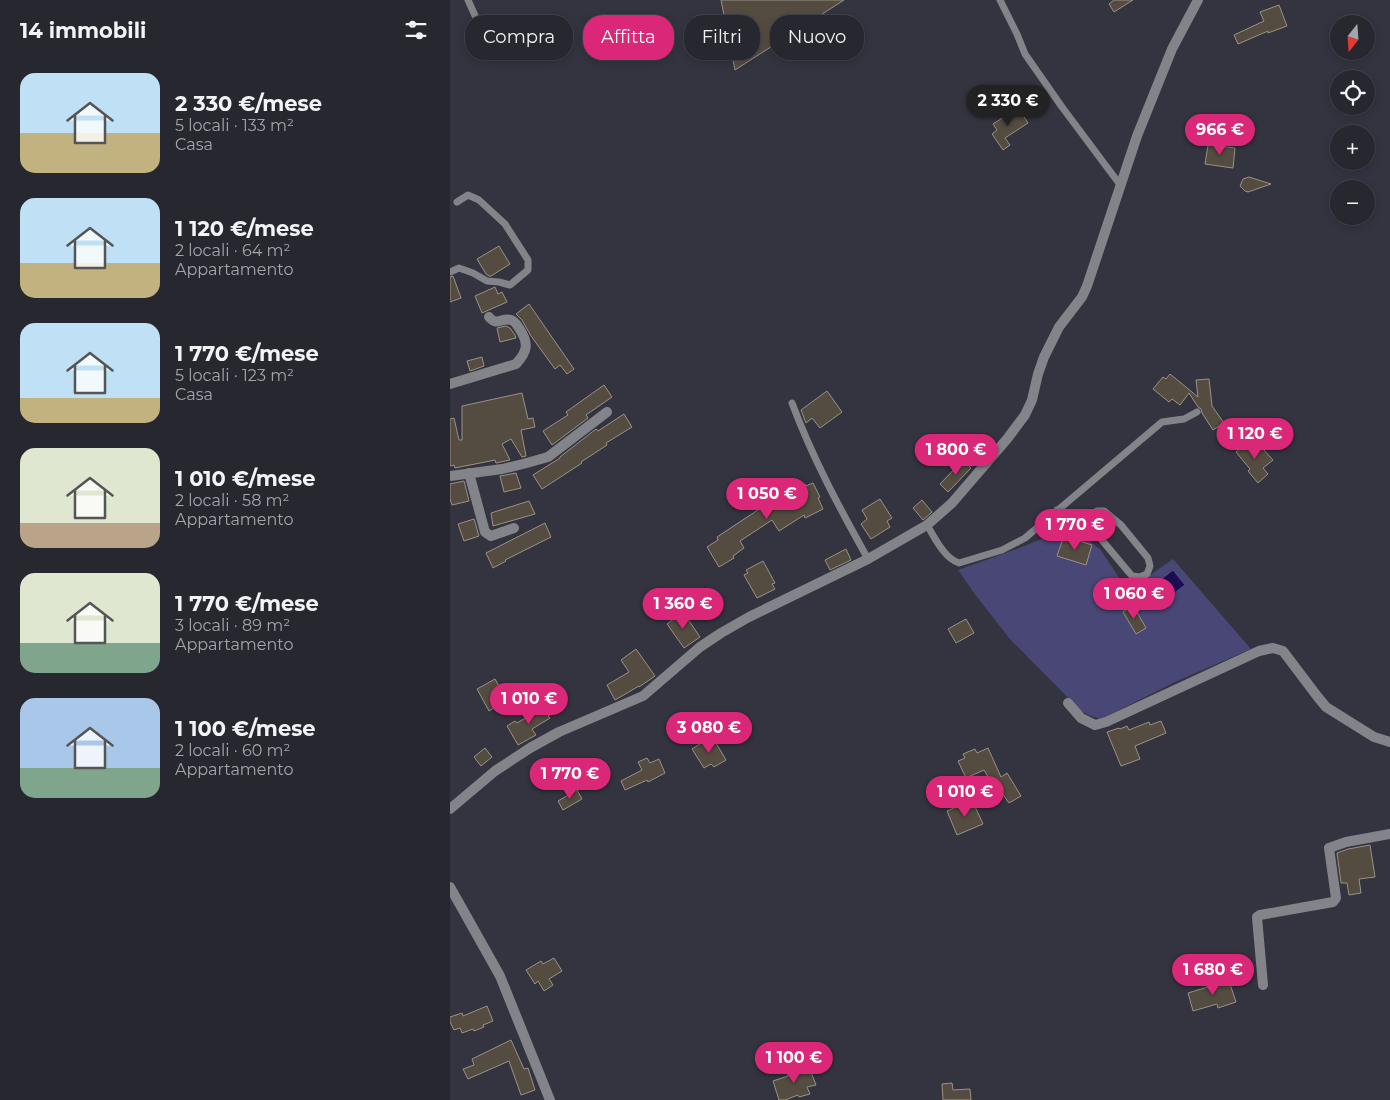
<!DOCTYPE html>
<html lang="it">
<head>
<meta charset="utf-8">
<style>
	:root { --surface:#272730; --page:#33333c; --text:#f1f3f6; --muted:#a4a5ab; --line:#43444c; --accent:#db2777 }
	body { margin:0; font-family:Montserrat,sans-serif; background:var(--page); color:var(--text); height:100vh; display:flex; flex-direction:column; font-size:19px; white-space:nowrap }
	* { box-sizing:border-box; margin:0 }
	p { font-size:16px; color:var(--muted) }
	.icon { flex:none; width:28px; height:28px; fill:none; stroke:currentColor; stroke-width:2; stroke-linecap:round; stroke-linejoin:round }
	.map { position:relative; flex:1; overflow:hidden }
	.panel { display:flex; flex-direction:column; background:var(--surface); width:450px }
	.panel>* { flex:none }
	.guide { position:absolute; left:15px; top:15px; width:475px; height:45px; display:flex; gap:10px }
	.needle { width:32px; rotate:197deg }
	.fabs { position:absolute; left:880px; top:15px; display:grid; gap:10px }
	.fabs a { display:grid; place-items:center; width:45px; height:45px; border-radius:50%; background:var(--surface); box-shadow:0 2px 8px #0003,0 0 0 1px var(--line); font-size:25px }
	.price { position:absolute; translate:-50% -42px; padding:0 11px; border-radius:18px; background:var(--accent); color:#fff; font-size:16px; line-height:32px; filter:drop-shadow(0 1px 2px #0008) }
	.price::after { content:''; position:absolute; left:50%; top:30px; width:15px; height:11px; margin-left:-8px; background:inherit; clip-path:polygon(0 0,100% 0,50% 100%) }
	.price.on { background:#222; color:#fff }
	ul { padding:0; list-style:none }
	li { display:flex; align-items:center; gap:15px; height:125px; padding:0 20px }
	li span { display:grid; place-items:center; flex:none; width:140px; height:100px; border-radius:15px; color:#555 }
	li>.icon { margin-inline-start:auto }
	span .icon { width:60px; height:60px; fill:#fffc; stroke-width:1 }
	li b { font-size:21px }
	h2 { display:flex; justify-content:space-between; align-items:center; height:60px; padding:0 20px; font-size:21px }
	.tag { padding:0 18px; border-radius:20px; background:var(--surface); box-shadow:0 2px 8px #0003,0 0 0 1px var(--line); font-size:18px; line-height:45px }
	.tag.on { background:var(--accent); color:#fff }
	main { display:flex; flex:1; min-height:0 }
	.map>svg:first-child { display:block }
	.green { fill:#484776 }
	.water { fill:#1d0e53; stroke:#574c7f }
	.building { fill:#544c41; stroke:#9a9285 }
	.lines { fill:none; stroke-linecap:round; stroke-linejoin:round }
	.service { stroke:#83838a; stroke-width:7 }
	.minor { stroke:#83838a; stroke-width:10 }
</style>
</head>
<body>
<main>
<section class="panel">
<h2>14 immobili<svg class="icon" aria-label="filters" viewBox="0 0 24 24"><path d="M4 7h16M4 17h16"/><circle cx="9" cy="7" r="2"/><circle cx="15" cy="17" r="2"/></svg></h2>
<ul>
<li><span style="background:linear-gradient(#bfe0f5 60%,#c2b280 0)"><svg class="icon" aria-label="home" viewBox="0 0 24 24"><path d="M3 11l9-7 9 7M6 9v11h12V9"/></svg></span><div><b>2 330 €/mese</b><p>5 locali · 133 m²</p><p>Casa</p></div></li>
<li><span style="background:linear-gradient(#bfe0f5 65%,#c2b280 0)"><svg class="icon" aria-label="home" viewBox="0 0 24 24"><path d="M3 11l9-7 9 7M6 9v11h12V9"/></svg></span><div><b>1 120 €/mese</b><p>2 locali · 64 m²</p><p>Appartamento</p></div></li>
<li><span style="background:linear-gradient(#bfe0f5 75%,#c2b280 0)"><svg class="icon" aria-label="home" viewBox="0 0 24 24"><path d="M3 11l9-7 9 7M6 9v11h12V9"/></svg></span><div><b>1 770 €/mese</b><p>5 locali · 123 m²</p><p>Casa</p></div></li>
<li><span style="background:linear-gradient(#dfe7d0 75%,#b9a48a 0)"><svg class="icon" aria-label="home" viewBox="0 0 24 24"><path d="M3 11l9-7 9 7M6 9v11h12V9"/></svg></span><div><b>1 010 €/mese</b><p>2 locali · 58 m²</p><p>Appartamento</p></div></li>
<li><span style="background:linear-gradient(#dfe7d0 70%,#7fa58c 0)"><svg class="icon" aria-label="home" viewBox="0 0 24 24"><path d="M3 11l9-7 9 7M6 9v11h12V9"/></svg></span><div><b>1 770 €/mese</b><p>3 locali · 89 m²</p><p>Appartamento</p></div></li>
<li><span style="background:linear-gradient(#a9c7e8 70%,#7fa58c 0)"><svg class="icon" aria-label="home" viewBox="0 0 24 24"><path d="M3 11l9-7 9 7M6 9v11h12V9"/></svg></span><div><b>1 100 €/mese</b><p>2 locali · 60 m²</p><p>Appartamento</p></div></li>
</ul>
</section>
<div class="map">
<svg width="940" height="1100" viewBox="0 0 940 1100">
	<rect width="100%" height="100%" fill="#343440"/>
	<!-- green -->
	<path class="green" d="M620 527 650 549 678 591 723 559 801 649 727 681 651 719 641 716 631 711 559 638 527 597 508 570 572 547Z"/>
	<!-- water -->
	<path class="water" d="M723 570 735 585 711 603 700 588Z"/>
	<!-- building -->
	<g class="building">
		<path d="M271 0H394L285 70Z"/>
		<path d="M664 0H683L664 12 659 4Z"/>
		<path d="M829 5 837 26 818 33V31L788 44 784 35 814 21 810 12Z"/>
		<path d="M568 108 578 123 555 138 560 145 553 150 542 134 547 130 543 124Z"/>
		<path d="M758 145 785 148 783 168 755 164Z"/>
		<path d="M799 177 821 184 798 192 795 191 790 186 793 179Z"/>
		<path d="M49 246 60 264 41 276H39L36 274 27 259Z"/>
		<path d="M3 276 11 298 0 302V277Z"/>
		<path d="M45 287 48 294 52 292 57 302 32 313 25 296Z"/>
		<path d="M79 304 124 369 117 374 110 365 105 369 81 336 72 320 66 314Z"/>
		<path d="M56 326 60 328 65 335 66 338 50 342 47 328Z"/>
		<path d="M32 357 34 366 20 371 17 361Z"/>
		<path d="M720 374 748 397 746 380 759 379 762 406 774 423 763 430 752 413 751 409 748 407 739 393 730 405 722 399 719 402 703 389 713 377 716 379Z"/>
		<path d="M154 385 162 397 136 415 138 418 102 445 93 431 118 415 116 412Z"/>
		<path d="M377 391 392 412 370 428 362 418 356 423 351 410Z"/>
		<path d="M72 393 78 419 83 418 85 427 71 430 76 456 72 457 61 439 52 444 60 460 46 463 45 460 5 468 4 465 0 466V419L4 418 9 440H12V406Z"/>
		<path d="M174 414 182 427 156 443 157 445 131 462 132 463 92 489 83 475 110 458V457L146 429 148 431Z"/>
		<path d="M801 439 810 450 812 448 823 460 813 468 818 474 808 483 798 471 800 469 786 452Z"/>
		<path d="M513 460 521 468 498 492 490 484Z"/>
		<path d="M66 473 71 488 54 492 50 476Z"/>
		<path d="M14 481 19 501 2 505 0 499V484Z"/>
		<path d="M363 483 370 497 368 498 373 509 355 518 354 515 329 531 322 520 290 541 294 548 283 556 284 558 269 567 257 547 268 540 267 537 326 498 355 484 356 486Z"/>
		<path d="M430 499 442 518 437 521 440 527 421 539 411 524 417 519 412 510Z"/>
		<path d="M472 500 482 512 473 520 463 508Z"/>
		<path d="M79 501 85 514 43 526 41 513Z"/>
		<path d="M24 519 29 536 14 541 8 524Z"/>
		<path d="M95 523 101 537 55 560 56 561 43 568 36 553Z"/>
		<path d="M614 536 642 545 636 565 607 556Z"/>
		<path d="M396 549 401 560 380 570 375 560Z"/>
		<path d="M313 561 325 583 322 584 325 589 307 598 294 575 298 573 296 570Z"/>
		<path d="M683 605 696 628 686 634 673 612Z"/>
		<path d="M233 612 250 637 234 648 217 624Z"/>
		<path d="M516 619 524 633 506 643 498 629Z"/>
		<path d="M186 649 205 676 189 687V686L165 700 157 685 179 672 171 660Z"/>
		<path d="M45 679 57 700 39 711 27 689Z"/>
		<path d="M95 704 102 714 98 716 100 718 82 729 86 735 68 745 57 726 65 721 67 723 87 711 86 709Z"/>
		<path d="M711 721 716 733 685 746 690 759 671 766 657 732 669 728 670 729 677 726 679 730 699 722 700 725Z"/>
		<path d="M263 738 276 760 264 767 261 764 254 768 242 749 253 742 254 744Z"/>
		<path d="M35 748 42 757 31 766 24 757Z"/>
		<path d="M538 748 551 777 557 773 571 796 559 803 549 789 547 791 534 770 516 778 508 761 515 758 513 754 525 749 527 753Z"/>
		<path d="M197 758 200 763 209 759 215 773 198 782 197 780 175 790 171 781 192 770 188 762Z"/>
		<path d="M127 790 132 799 113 810 108 801Z"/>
		<path d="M522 800 533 824 507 835 497 811Z"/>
		<path d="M920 845 925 877 909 879 911 893 899 895 897 883H891L887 853 898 849Z"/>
		<path d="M104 958 112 971 99 979 103 985 94 991 88 981 85 984 76 970 91 961 93 964Z"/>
		<path d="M778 978 786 1002 768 1008 767 1004 743 1011 738 993 761 986 760 984Z"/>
		<path d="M37 1006 43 1021 33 1025 34 1027 24 1031 23 1029 12 1033 10 1028 4 1030 0 1022V1017L12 1013 13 1016Z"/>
		<path d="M61 1040 74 1069 78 1068 85 1090 71 1095 59 1061 18 1079 13 1069 24 1065 22 1059Z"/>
		<path d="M350 1065 353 1074 361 1072 366 1085 357 1087 360 1094 349 1097 348 1095 335 1100H329L323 1081 338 1076 336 1069Z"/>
		<path d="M502 1083 503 1090 520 1089 521 1100H493L492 1084Z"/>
	</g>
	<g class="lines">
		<!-- service -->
		<g class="service">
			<path d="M18 0 27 20"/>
			<path d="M550 0 567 34 575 54 612 107 671 186"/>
			<path d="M0 272 9 268 23 273 37 281 49 282 60 285 78 270V260L55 224 29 200 18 195 7 202"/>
			<path d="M342 403C363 459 389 507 418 559"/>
			<path d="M607 510 616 517 628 520 636 524 646 533 682 576 690 577 697 574 700 566 698 558 671 525 654 511H647L639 518 636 524"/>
			<path d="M477 525C485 538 494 558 509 563L552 550 575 538 712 422 734 419 747 412"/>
		</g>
		<!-- minor -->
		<g class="minor">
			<path d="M0 384 66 364C78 351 79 343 69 328 67 325 65 321 61 320 52 317 47 327 39 317"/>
			<path d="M19 473 35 532 41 536 64 528"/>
			<path d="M0 476 52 469 73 464 98 457 157 412"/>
			<path d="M618 703 631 718 645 725 656 722 809 651 823 648 833 651 867 696 876 707 924 737 940 742"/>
			<path d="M0 809 45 771 80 748 109 732 193 696 250 647 271 633 299 617 418 559 477 525 502 503 557 439 575 415 582 400 588 374 594 357 609 327 632 297 637 286 687 136 722 49 748 0"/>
			<path d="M0 887 50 976 100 1100"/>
			<path d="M813 985 807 917 810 915 883 902 886 898 879 848 896 842 940 834"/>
		</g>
	</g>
</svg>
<div class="fabs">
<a><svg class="needle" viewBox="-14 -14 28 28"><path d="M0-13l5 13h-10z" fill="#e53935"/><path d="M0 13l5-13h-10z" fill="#a4a5ab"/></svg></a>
<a><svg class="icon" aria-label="locate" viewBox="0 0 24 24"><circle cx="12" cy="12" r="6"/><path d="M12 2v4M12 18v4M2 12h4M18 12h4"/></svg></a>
<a>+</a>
<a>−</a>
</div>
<b class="price on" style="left:558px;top:127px">2 330 €</b>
<b class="price" style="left:770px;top:156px">966 €</b>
<b class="price" style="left:805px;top:460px">1 120 €</b>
<b class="price" style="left:506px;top:476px">1 800 €</b>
<b class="price" style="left:317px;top:520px">1 050 €</b>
<b class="price" style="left:625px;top:551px">1 770 €</b>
<b class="price" style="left:684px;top:620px">1 060 €</b>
<b class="price" style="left:233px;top:630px">1 360 €</b>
<b class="price" style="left:79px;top:725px">1 010 €</b>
<b class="price" style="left:259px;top:754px">3 080 €</b>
<b class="price" style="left:120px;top:800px">1 770 €</b>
<b class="price" style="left:515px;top:818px">1 010 €</b>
<b class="price" style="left:763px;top:996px">1 680 €</b>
<b class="price" style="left:344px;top:1084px">1 100 €</b>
<div class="guide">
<a class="tag">Compra</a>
<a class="tag on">Affitta</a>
<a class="tag">Filtri</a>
<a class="tag">Nuovo</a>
</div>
</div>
</main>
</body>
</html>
